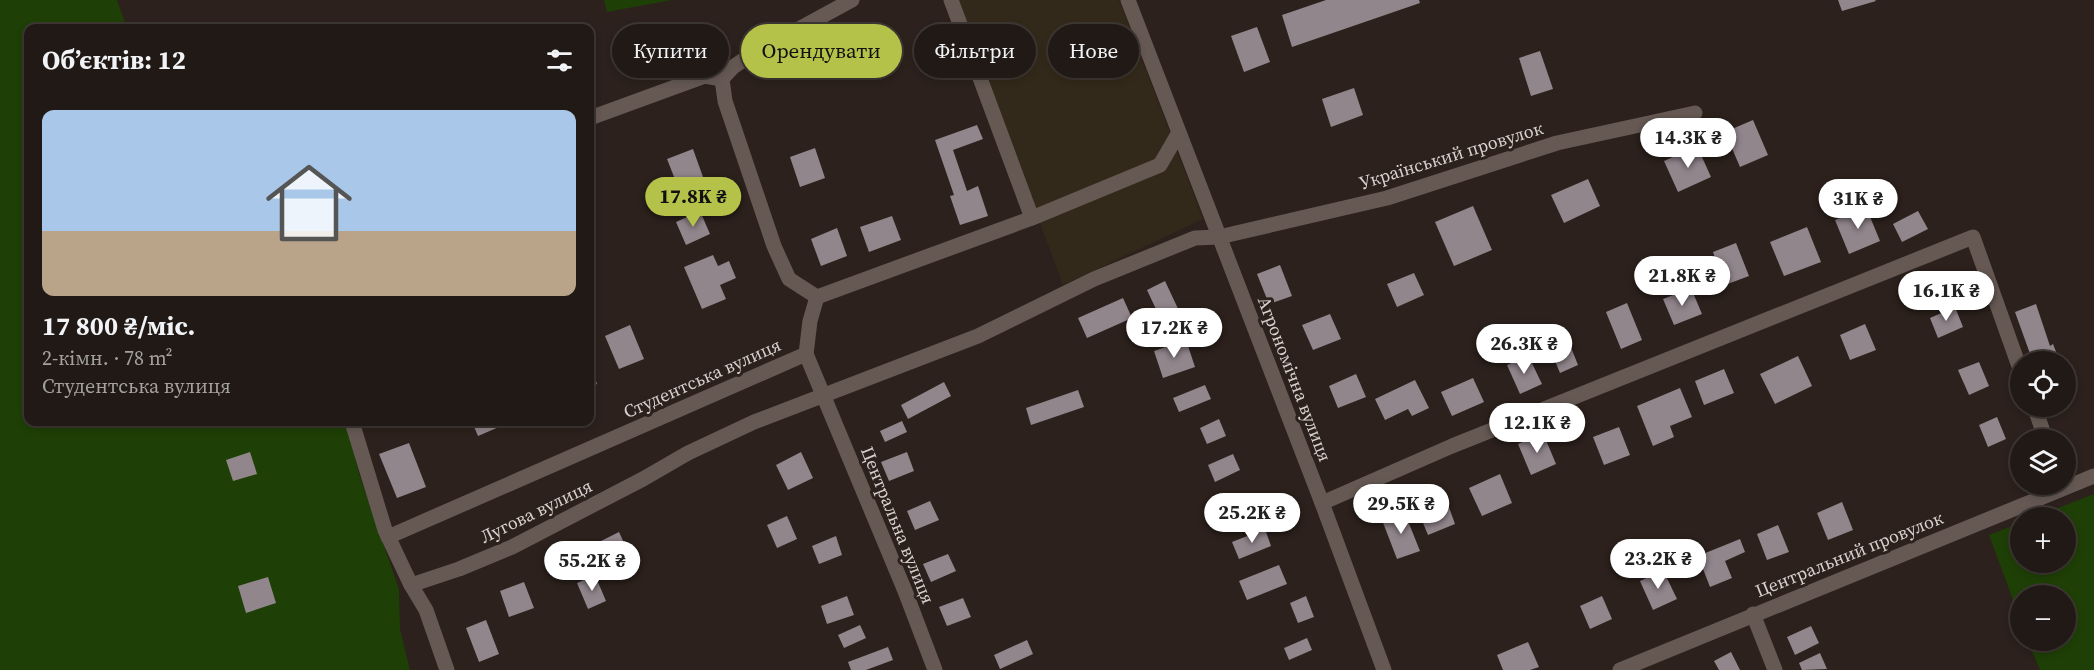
<!DOCTYPE html>
<html lang="uk">
<head>
<meta charset="utf-8">
<style>
	:root { --surface:#211915; --page:#2d2622; --text:#f1f3f6; --muted:#a2a0a0; --line:#3e3834; --accent:#b5c249 }
	body { margin:0; font-family:"Source Serif 4",serif; background:var(--page); color:var(--text); height:100vh; display:flex; flex-direction:column; font-size:22px; white-space:nowrap }
	* { box-sizing:border-box; margin:0 }
	p { font-size:20px; color:var(--muted) }
	.icon { flex:none; width:33px; height:33px; fill:none; stroke:currentColor; stroke-width:2; stroke-linecap:round; stroke-linejoin:round }
	.map { position:relative; flex:1; overflow:hidden }
	.side { position:absolute; left:24px; top:24px; width:570px; height:402px; display:flex; flex-direction:column; background:var(--surface); border-radius:12px; box-shadow:0 3px 9px #0003,0 0 0 2px var(--line) }
	.side>* { flex:none }
	.guide { position:absolute; left:612px; top:24px; width:570px; height:54px; display:flex; gap:12px }
	.buttons { position:absolute; left:2010px; top:351px; display:grid; gap:12px }
	.buttons a { display:grid; place-items:center; width:66px; height:66px; border-radius:50%; background:var(--surface); box-shadow:0 3px 9px #0003,0 0 0 2px var(--line); font-size:30px }
	.price { position:absolute; translate:-50% -51px; padding:0 14px; border-radius:21px; background:#fff; color:#222; font-size:20px; line-height:39px; filter:drop-shadow(0 2px 3px #0008) }
	.price::after { content:''; position:absolute; left:50%; top:36px; width:18px; height:14px; margin-left:-9px; background:inherit; clip-path:polygon(0 0,100% 0,50% 100%) }
	.price.on { background:var(--accent); color:#111 }
	ul { padding:0; list-style:none }
	li { display:grid; align-content:center; gap:12px; height:318px; padding:0 18px }
	li span { display:grid; place-items:center; height:186px; border-radius:12px; color:#555 }
	li>.icon { margin-inline-start:auto }
	span .icon { width:108px; height:108px; fill:#fffc; stroke-width:1 }
	li b { font-size:26px }
	h2 { display:flex; justify-content:space-between; align-items:center; height:72px; padding:0 18px; font-size:26px }
	.chip { padding:0 21px; border-radius:27px; background:var(--surface); box-shadow:0 3px 9px #0003,0 0 0 2px var(--line); font-size:21px; line-height:54px }
	.chip.on { background:var(--accent); color:#111 }
	.map>svg:first-child { display:block }
	.education { fill:#33291a }
	.green { fill:#1e3f06 }
	.building { fill:#92868d }
	.lines { fill:none; stroke-linecap:round; stroke-linejoin:round }
	.minor { stroke:#665954; stroke-width:15 }
	.labels { text-anchor:middle; dominant-baseline:central; stroke-width:6; stroke-linejoin:round; paint-order:stroke }
	.street-label { font-size:18px; fill:#d8d1cd; stroke:#2c211c }
</style>
</head>
<body>
<div class="map">
<svg width="2094" height="670" viewBox="0 0 2094 670">
	<rect width="100%" height="100%" fill="#2c211c"/>
	<!-- education -->
	<path class="education" d="M957 0H1119L1203 219 1063 285Z"/>
	<!-- green -->
	<g class="green">
		<path d="M0 0H117L127 28H28V422H347L359 474 399 589 400 629 410 670H0Z"/>
		<path d="M604 0H672L607 12Z"/>
		<path d="M2094 494V670H2040L2028 641 2066 640V596H2020V619L1989 535 2020 523V562H2066V518L2035 517Z"/>
	</g>
	<!-- building -->
	<g class="building">
		<path d="M1326 0H1419L1420 3 1292 47 1282 15Z"/>
		<path d="M1838 0H1875L1876 1 1842 11Z"/>
		<path d="M1257 27 1270 62 1244 72 1231 36Z"/>
		<path d="M1540 51 1553 89 1531 96 1519 58Z"/>
		<path d="M1354 88 1363 115 1331 127 1322 99Z"/>
		<path d="M1753 120 1768 155 1740 167 1725 132Z"/>
		<path d="M977 125 983 139 953 150 967 191 978 186 988 216 960 225 950 196 954 195 935 140Z"/>
		<path d="M1697 146 1711 177 1678 192 1664 161Z"/>
		<path d="M815 148 825 178 800 187 790 157Z"/>
		<path d="M693 149 703 177 678 187 667 159Z"/>
		<path d="M1588 179 1600 206 1564 223 1551 195Z"/>
		<path d="M1473 206 1492 250 1454 266 1435 222Z"/>
		<path d="M1866 207 1880 241 1849 254 1835 220Z"/>
		<path d="M700 211 710 234 686 245 676 222Z"/>
		<path d="M1918 211 1928 229 1902 242 1893 224Z"/>
		<path d="M892 216 901 240 869 252 860 227Z"/>
		<path d="M1807 227 1821 262 1784 276 1770 242Z"/>
		<path d="M837 228 847 256 821 266 811 239Z"/>
		<path d="M1736 243 1749 276 1725 285 1713 252Z"/>
		<path d="M713 255 718 266 729 261 736 278 720 285 726 299 702 309 684 267Z"/>
		<path d="M1280 265 1292 296 1269 304 1257 274Z"/>
		<path d="M1414 273 1424 295 1397 307 1387 284Z"/>
		<path d="M1165 281 1180 313 1162 322 1147 290Z"/>
		<path d="M1691 288 1702 314 1674 325 1663 299Z"/>
		<path d="M1123 298 1132 318 1087 338 1078 318Z"/>
		<path d="M1627 303 1642 340 1621 349 1606 312Z"/>
		<path d="M2036 304 2050 346 2053 344 2060 362H2033L2015 312Z"/>
		<path d="M1955 307 1963 327 1938 338 1930 318Z"/>
		<path d="M1330 314 1341 339 1313 350 1302 325Z"/>
		<path d="M1865 324 1876 350 1850 360 1840 335Z"/>
		<path d="M630 325 644 359 619 369 605 336Z"/>
		<path d="M1566 335 1578 365 1560 373 1547 342Z"/>
		<path d="M1186 340 1195 367 1163 378 1154 351Z"/>
		<path d="M1528 355 1542 384 1520 394 1507 365Z"/>
		<path d="M1798 356 1812 386 1775 404 1760 374Z"/>
		<path d="M1979 362 1989 386 1969 395 1958 370Z"/>
		<path d="M590 364 597 384 590 387Z"/>
		<path d="M1724 369 1734 393 1704 405 1695 381Z"/>
		<path d="M1356 374 1366 397 1338 408 1329 386Z"/>
		<path d="M1473 378 1484 402 1452 416 1441 392Z"/>
		<path d="M1415 380 1429 408 1412 416 1408 409 1385 420 1375 399Z"/>
		<path d="M944 382 951 396 908 419 901 405Z"/>
		<path d="M1205 385 1211 399 1179 412 1173 398Z"/>
		<path d="M1680 388 1692 417 1670 426 1674 437 1653 446 1637 406Z"/>
		<path d="M1078 390 1084 407 1031 425 1026 408Z"/>
		<path d="M1997 417 2006 439 1988 447 1979 425Z"/>
		<path d="M1219 419 1226 436 1207 444 1200 428Z"/>
		<path d="M902 421 907 432 885 442 880 431Z"/>
		<path d="M472 422H505L506 424 478 436Z"/>
		<path d="M1619 427 1630 455 1604 465 1593 437Z"/>
		<path d="M1543 433 1556 464 1531 475 1518 444Z"/>
		<path d="M409 443 426 487 397 498 379 454Z"/>
		<path d="M250 452 257 474 233 481 226 460Z"/>
		<path d="M801 452 813 478 788 490 776 465Z"/>
		<path d="M907 452 914 471 889 481 881 462Z"/>
		<path d="M1233 454 1240 470 1215 482 1208 465Z"/>
		<path d="M1500 474 1512 503 1482 516 1469 488Z"/>
		<path d="M1247 494 1254 510 1234 519 1227 503Z"/>
		<path d="M1446 499 1455 524 1428 535 1418 511Z"/>
		<path d="M930 501 939 520 915 530 907 511Z"/>
		<path d="M1842 502 1853 530 1828 540 1817 513Z"/>
		<path d="M1404 511 1420 551 1397 559 1382 520Z"/>
		<path d="M787 516 797 539 777 548 767 525Z"/>
		<path d="M1778 525 1789 552 1767 560 1757 534Z"/>
		<path d="M1265 529 1271 546 1239 559 1232 542Z"/>
		<path d="M619 532 631 558 613 567 601 541Z"/>
		<path d="M836 536 842 555 819 564 812 546Z"/>
		<path d="M1740 539 1745 552 1725 561 1732 578 1710 587 1698 556Z"/>
		<path d="M948 554 956 571 931 582 923 564Z"/>
		<path d="M1279 565 1287 584 1247 600 1239 581Z"/>
		<path d="M1663 570 1677 599 1653 610 1640 581Z"/>
		<path d="M595 575 606 601 588 609 577 583Z"/>
		<path d="M268 577 276 603 246 613 238 586Z"/>
		<path d="M524 582 534 608 509 617 500 591Z"/>
		<path d="M847 596 854 615 827 624 821 606Z"/>
		<path d="M1306 596 1314 617 1298 623 1290 603Z"/>
		<path d="M1602 596 1612 619 1590 629 1580 606Z"/>
		<path d="M963 598 971 617 947 626 939 607Z"/>
		<path d="M486 620 499 654 479 662 466 628Z"/>
		<path d="M860 625 866 638 844 648 838 635Z"/>
		<path d="M1811 626 1819 643 1795 655 1787 637Z"/>
		<path d="M1307 638 1312 650 1289 660 1284 648Z"/>
		<path d="M1027 640 1033 654 1000 669 994 655Z"/>
		<path d="M1528 642 1539 667 1530 670H1503L1497 655Z"/>
		<path d="M888 647 893 660 866 670H851L848 662Z"/>
		<path d="M1731 652 1740 670H1719L1714 661Z"/>
		<path d="M1820 653 1827 669 1802 670 1799 663Z"/>
	</g>
	<g class="lines">
		<!-- minor -->
		<g class="minor">
			<path d="M951 0 1032 218"/>
			<path d="M1128 0 1322 503 1384 670"/>
			<path d="M590 118 705 76 722 79"/>
			<path d="M817 297 789 279 774 246 725 101 722 79 733 67 751 55 852 0"/>
			<path d="M806 354 905 591 935 670"/>
			<path d="M2034 406 2046 440"/>
			<path d="M352 422 385 530 411 585 426 610 447 670"/>
			<path d="M1322 503 1452 446 1973 237 2020 369"/>
			<path d="M388 537 806 354 810 321 817 297 1032 218 1160 165 1178 134"/>
			<path d="M411 585 459 569 512 547 643 479 688 453 754 422 978 336 1094 279 1195 238 1219 237 1387 198 1557 143 1695 113"/>
			<path d="M1753 614 1775 670"/>
			<path d="M1620 670 2094 476"/>
		</g>
	</g>
	<g class="labels">
		<!-- street labels -->
		<g class="street-label">
			<text transform="translate(1451 155) rotate(-17)">Український провулок</text>
			<text transform="translate(702 378) rotate(-24)">Студентська вулиця</text>
			<text transform="translate(1295 379) rotate(69)">Агрономічна вулиця</text>
			<text transform="translate(536 511) rotate(-26)">Лугова вулиця</text>
			<text transform="translate(898 525) rotate(68)">Центральна вулиця</text>
			<text transform="translate(1849 554) rotate(-22)">Центральний провулок</text>
		</g>
	</g>
</svg>
<div class="buttons">
<a><svg class="icon" aria-label="locate" viewBox="0 0 24 24"><circle cx="12" cy="12" r="6"/><path d="M12 2v4M12 18v4M2 12h4M18 12h4"/></svg></a>
<a><svg class="icon" aria-label="layers" viewBox="0 0 24 24"><path d="M12 4l9 5-9 5-9-5zM3 14l9 5 9-5"/></svg></a>
<a>+</a>
<a>−</a>
</div>
<b class="price" style="left:1688px;top:169px">14.3K ₴</b>
<b class="price on" style="left:693px;top:228px">17.8K ₴</b>
<b class="price" style="left:1858px;top:230px">31K ₴</b>
<b class="price" style="left:1682px;top:307px">21.8K ₴</b>
<b class="price" style="left:1946px;top:322px">16.1K ₴</b>
<b class="price" style="left:1174px;top:359px">17.2K ₴</b>
<b class="price" style="left:1524px;top:375px">26.3K ₴</b>
<b class="price" style="left:1537px;top:454px">12.1K ₴</b>
<b class="price" style="left:1401px;top:535px">29.5K ₴</b>
<b class="price" style="left:1252px;top:544px">25.2K ₴</b>
<b class="price" style="left:1658px;top:590px">23.2K ₴</b>
<b class="price" style="left:592px;top:592px">55.2K ₴</b>
<div class="guide">
<a class="chip">Купити</a>
<a class="chip on">Орендувати</a>
<a class="chip">Фільтри</a>
<a class="chip">Нове</a>
</div>
<section class="side">
<h2>Об’єктів: 12<svg class="icon" aria-label="filters" viewBox="0 0 24 24"><path d="M4 7h16M4 17h16"/><circle cx="9" cy="7" r="2"/><circle cx="15" cy="17" r="2"/></svg></h2>
<ul>
<li><span style="background:linear-gradient(#a9c7e8 65%,#b9a48a 0)"><svg class="icon" aria-label="home" viewBox="0 0 24 24"><path d="M3 11l9-7 9 7M6 9v11h12V9"/></svg></span><div><b>17 800 ₴/міс.</b><p>2-кімн. · 78 m²</p><p>Студентська вулиця</p></div></li>
</ul>
</section>
</div>
</body>
</html>
